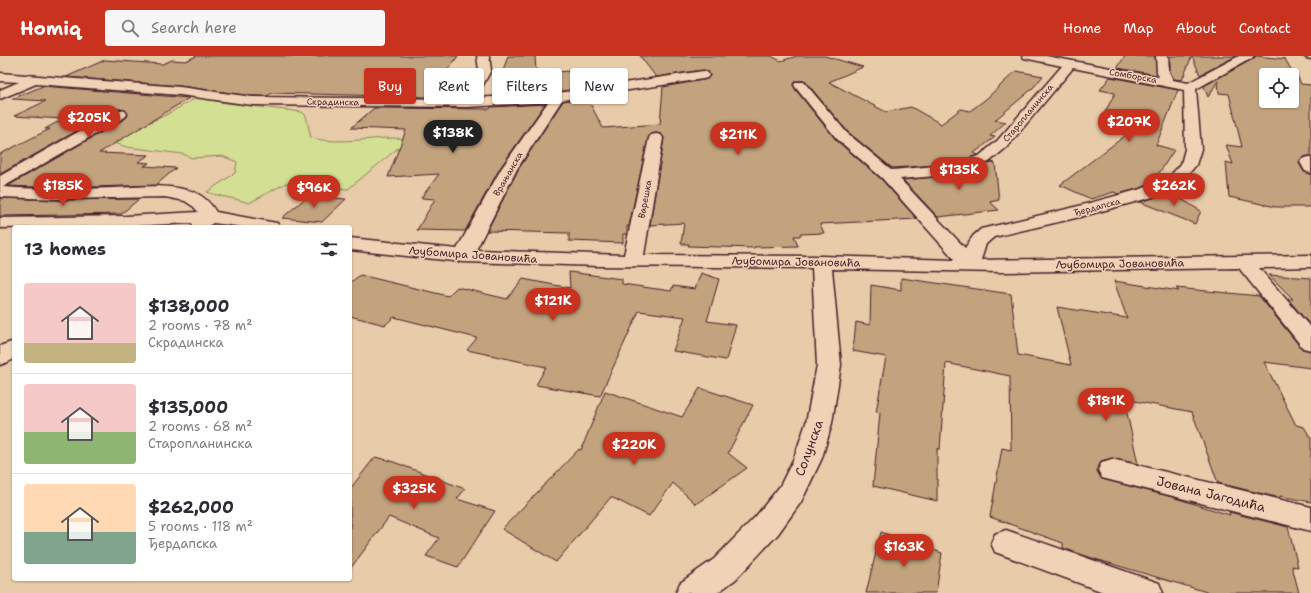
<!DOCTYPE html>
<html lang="en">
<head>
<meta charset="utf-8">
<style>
	:root { --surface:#fff; --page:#f7f7f7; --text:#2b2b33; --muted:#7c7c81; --line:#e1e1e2; --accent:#c8321e }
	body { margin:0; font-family:"Shantell Sans",sans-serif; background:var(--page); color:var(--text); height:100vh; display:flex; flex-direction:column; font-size:15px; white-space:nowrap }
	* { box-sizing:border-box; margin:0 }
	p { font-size:13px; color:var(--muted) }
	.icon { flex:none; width:22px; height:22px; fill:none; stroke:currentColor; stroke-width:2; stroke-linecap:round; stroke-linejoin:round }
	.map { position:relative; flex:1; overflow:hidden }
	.details { position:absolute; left:12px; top:169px; width:340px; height:356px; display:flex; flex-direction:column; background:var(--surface); border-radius:4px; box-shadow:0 1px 3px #0004 }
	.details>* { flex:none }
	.top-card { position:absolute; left:364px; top:12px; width:380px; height:36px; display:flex; gap:8px }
	.tools { position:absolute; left:1259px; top:12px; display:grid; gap:8px }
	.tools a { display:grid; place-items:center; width:40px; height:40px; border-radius:4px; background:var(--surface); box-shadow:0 1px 3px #0004; font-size:20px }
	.price { position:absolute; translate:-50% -34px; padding:0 9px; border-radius:14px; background:var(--accent); color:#fff; font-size:13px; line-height:26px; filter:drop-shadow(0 1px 2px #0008) }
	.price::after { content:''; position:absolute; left:50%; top:24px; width:12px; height:9px; margin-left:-6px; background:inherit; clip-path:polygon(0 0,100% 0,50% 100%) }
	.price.current { background:#222; color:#fff }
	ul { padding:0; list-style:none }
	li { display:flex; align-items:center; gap:12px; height:100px; padding:0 12px }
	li+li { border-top:1px solid var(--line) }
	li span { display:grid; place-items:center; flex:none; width:112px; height:80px; border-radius:4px; color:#555 }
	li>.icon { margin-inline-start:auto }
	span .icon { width:48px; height:48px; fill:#fffc; stroke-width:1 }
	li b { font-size:17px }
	h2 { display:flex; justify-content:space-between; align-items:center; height:48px; padding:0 12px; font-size:17px }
	.tag { padding:0 14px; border-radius:4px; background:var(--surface); box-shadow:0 1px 3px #0004; font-size:14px; line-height:36px }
	.tag.current { background:var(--accent); color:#fff }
	header { display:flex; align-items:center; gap:24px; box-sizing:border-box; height:56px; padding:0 20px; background:var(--accent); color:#fff }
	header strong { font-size:19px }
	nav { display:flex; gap:22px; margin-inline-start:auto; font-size:14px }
	.search { width:280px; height:36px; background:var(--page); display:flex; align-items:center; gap:10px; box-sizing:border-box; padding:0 14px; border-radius:4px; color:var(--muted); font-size:15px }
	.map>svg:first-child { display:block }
	.green { fill:#d3e093; stroke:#8e805f }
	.building { fill:#c3a37e; stroke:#4a1f2b; fill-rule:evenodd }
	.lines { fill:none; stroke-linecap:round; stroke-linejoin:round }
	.minor-casing { stroke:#4a1f2b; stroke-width:3 }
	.major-casing { stroke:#4a1f2b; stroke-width:3 }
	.minor { fill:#f0d3b6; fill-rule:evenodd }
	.major { fill:#faddab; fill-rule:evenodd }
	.labels { text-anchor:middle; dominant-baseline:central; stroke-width:3; stroke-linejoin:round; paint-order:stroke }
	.far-street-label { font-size:9px; fill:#4a1f2b; stroke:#f0d3b6 }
	.street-label { font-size:11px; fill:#4a1f2b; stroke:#f0d3b6 }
	.near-street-label { font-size:13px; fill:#4a1f2b; stroke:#f0d3b6 }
</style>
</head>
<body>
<header>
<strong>Homiq</strong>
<div class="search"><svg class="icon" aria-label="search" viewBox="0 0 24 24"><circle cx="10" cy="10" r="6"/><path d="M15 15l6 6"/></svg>Search here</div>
<nav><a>Home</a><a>Map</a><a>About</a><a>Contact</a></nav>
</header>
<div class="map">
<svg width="1311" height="537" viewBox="0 0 1311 537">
	<rect width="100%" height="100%" fill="#e8cba9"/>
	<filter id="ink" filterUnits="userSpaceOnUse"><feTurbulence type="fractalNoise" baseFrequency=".025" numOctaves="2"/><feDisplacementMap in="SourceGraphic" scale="8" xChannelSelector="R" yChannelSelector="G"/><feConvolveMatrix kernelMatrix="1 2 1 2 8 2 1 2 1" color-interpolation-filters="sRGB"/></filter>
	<g filter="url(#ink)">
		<!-- green -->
		<path class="green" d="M198 41 214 44 219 46 302 56 306 60 311 82C344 90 376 79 409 83L348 133 286 127 249 147C235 142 221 141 207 136L235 117 237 106 222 100 192 102 183 98 127 91 98 82 139 71 166 59Z"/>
		<!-- building -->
		<g class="building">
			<path d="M197 0H458L427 41 272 37 267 40H252L180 30 66 21 105 4 162 8 172 4 185 5Z"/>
			<path d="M508 0H535L536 17 572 15 581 32 558 36 495 39Z"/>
			<path d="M640 0H771L781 5 797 0H825L863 11 829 26 886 56 911 51 941 68 961 53 970 55 986 43 1016 15 1043 20 1032 33 995 64 1006 66 990 80 995 81 974 97 978 99 960 105 936 109 892 112 848 76 805 25H795L793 28 795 33 836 84 881 123 917 163 820 168 824 177 800 178V180H794L798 190 754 191V192L688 190 689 188H681L684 167 650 169 664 82 661 78 656 77 651 78 648 82 629 170H627V178H623V187L569 185V177L487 175 518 114 563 45 587 42 603 72 660 68 663 31 703 24 707 23 710 20 708 15 703 14 656 21Z"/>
			<path d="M1125 0H1155L1157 19 1117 12Z"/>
			<path d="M1170 0H1192L1182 24 1174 23 1170 16Z"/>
			<path d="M1192 0H1236L1200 19Z"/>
			<path d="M1256 0 1285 3 1292 15H1295L1301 28 1311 29V100H1308L1302 102 1299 107 1304 116 1311 118V151H1276L1229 141 1226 106 1233 108 1226 89 1242 91 1229 38 1219 37 1218 25 1208 41 1204 30 1253 3ZM1266 19H1292V45H1266Z"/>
			<path d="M1110 21 1178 34 1156 89 1174 94 1154 125 1148 124 1153 127 1141 132 1118 138 1114 136 1091 143 1060 129 1146 64 1105 56 1115 37 1100 34Z"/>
			<path d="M43 30 189 42 99 97 149 99 138 106 149 107 144 110 176 112 156 129 58 132 8 130 126 62 128 59 125 54H114L0 118V98L50 73H45L63 63 14 60 46 45 12 43Z"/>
			<path d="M545 48 500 112 465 175 417 174 435 143 421 142 439 118 388 121 406 74 351 72 374 52 490 53 491 51Z"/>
			<path d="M992 106 995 107 999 144 990 146 999 154 938 161 903 124 936 121 970 114Z"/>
			<path d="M1168 135 1201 155 1195 168 1140 146 1153 142Z"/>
			<path d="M308 140 346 143 322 166 282 162Z"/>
			<path d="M0 142 59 144 139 143 121 158 0 160Z"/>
			<path d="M569 216 622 223V228L671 235 673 230 695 233 701 217 719 223 707 265 736 269 726 304 673 295 685 261 639 255 600 340 536 329 546 311 467 294 477 282 394 261 385 269 350 260V227L360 219 448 240 457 231 507 243 523 223 570 232Z"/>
			<path d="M1269 219 1311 222V270L1288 243H1293Z"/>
			<path d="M901 222 1011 238 1018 299 1071 309 1057 251 1127 262 1114 225 1179 235 1176 232 1259 240 1302 293 1311 295V312L1264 306 1296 369 1304 371 1311 382V446L1280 440V442L1218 427 1192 356 1124 343 1138 408 1112 402 1101 405 1097 415 1102 423 1172 441 1230 459 1229 456 1288 471 1298 511 1292 510 1299 537H1210L1092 502 1063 492V487L990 461 1002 392 1011 394 1010 320 946 307 940 393H937V445L873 430 880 357 876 356 886 301 853 295 856 266 870 269 871 229 901 234Z"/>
			<path d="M700 332 753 349 728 397 747 412 696 448 673 427 649 460 611 441 556 506 502 473 579 393 581 394 605 335 682 361Z"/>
			<path d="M375 401 391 405 465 433 457 443 495 455 458 511 426 500 439 482 389 461 350 513V433Z"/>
			<path d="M881 476 942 497 936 537H866Z"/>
		</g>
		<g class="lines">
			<defs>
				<g id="minor">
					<path d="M477 0H489L491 14 476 42 558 37 703 15 707 16 709 19 707 22 703 23 562 44 517 113 476 194 624 199 649 82 651 79 656 78 661 79 663 82 644 199 821 200 955 204 882 122 837 83 796 32 794 29 796 26H804L847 77 892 114 936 110 960 106 979 100 997 85 1062 10 1024 2 1022 0H1046L1159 21 1157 16 1156 0H1168L1169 16 1173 24 1188 27 1239 0H1254L1252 2 1196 33 1201 93 1196 109 1180 128 1153 141 1080 161 994 181 986 188 981 204 1311 199V211L1259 212 1311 272V294L1303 292 1239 212 1002 216 832 213 841 309 832 367 822 402 805 438 801 446 778 478 736 523 717 537H676L680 527 714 503 756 460 780 430 794 402 806 367 817 309 812 212 600 210 500 207 463 206 350 194V182L457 193 501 113 548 46 467 51 252 49 180 39 36 28 0 43V34L19 26 0 25V17L180 31 252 41 463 43 479 14ZM1073 12 1184 34 1185 93 1181 108 1168 122 1141 133 1071 152 981 173 973 180 965 192 900 123 936 120 969 113 989 106 1007 91Z"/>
					<path d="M120 54 125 55 127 58 125 61 3 131C40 134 77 133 114 132 141 131 170 127 196 137 205 141 211 148 216 156L271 166 277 167 280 171H244L213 167 207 171H193L192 167 126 170 0 172V162L126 160 198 156 194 151 185 145 165 141 59 143 0 141V120L115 55Z"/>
					<path d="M1308 101 1311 102V117L1305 115 1300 106 1302 103Z"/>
					<path d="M14 285V303L8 306 0 309V290Z"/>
					<path d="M1112 403 1311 451V475L1102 422 1098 414 1102 406Z"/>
					<path d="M1006 474 1159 527 1163 537H1106L995 496 991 487 995 478Z"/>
				</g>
				<path id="major" d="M1304 0H1311V3L1306 2Z"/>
			</defs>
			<!-- minor casing -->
			<use href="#minor" class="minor-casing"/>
			<!-- major casing -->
			<use href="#major" class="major-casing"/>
			<!-- minor -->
			<use href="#minor" class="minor"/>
			<!-- major -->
			<use href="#major" class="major"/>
		</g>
	</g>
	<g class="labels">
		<!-- far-street labels -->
		<g class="far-street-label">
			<text transform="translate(1133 20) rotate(10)">Сомборска</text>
			<text transform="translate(333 46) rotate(1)">Скрадинска</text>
			<text transform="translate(1028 57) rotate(-50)">Старопланинска</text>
			<text transform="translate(508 118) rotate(-60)">Врањанска</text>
			<text transform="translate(645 143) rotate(-79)">Варешка</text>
			<text transform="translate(1097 151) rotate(-15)">Ђердапска</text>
		</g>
		<!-- street labels -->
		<g class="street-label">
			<text transform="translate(473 199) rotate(4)">Љубомира Јовановића</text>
			<text transform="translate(796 206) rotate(1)">Љубомира Јовановића</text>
			<text transform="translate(1120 208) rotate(-1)">Љубомира Јовановића</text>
		</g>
		<!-- near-street labels -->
		<g class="near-street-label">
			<text transform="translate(809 392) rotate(-70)">Солунска</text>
			<text transform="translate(1211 438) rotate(14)">Јована Јагодића</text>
		</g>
	</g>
</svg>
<div class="tools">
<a><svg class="icon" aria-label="locate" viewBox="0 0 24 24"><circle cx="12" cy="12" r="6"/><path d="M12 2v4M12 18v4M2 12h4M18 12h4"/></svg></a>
</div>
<b class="price" style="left:89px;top:83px">$205K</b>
<b class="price" style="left:1129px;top:87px">$207K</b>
<b class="price current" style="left:453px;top:98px">$138K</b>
<b class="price" style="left:738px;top:100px">$211K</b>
<b class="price" style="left:959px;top:135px">$135K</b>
<b class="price" style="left:63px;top:151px">$185K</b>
<b class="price" style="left:1174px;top:151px">$262K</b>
<b class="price" style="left:314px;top:153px">$96K</b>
<b class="price" style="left:553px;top:266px">$121K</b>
<b class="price" style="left:1106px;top:366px">$181K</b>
<b class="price" style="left:634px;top:410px">$220K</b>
<b class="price" style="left:414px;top:454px">$325K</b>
<b class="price" style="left:904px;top:512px">$163K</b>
<div class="top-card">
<a class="tag current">Buy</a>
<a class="tag">Rent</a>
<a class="tag">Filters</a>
<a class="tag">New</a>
</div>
<section class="details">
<h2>13 homes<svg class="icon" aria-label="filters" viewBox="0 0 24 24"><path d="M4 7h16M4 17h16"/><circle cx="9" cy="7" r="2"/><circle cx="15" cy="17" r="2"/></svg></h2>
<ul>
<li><span style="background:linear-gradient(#f6c9c9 75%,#c2b280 0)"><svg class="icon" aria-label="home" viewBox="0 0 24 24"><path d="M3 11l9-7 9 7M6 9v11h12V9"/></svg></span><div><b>$138,000</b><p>2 rooms · 78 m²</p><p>Скрадинска</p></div></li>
<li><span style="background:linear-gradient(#f6c9c9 60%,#8fb573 0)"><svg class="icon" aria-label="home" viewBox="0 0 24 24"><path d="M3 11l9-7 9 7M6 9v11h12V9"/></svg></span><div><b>$135,000</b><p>2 rooms · 68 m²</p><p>Старопланинска</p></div></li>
<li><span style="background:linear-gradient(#ffd9b3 60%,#7fa58c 0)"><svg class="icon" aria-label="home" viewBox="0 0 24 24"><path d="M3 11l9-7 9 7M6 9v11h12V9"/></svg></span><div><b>$262,000</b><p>5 rooms · 118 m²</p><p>Ђердапска</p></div></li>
</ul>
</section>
</div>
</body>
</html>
